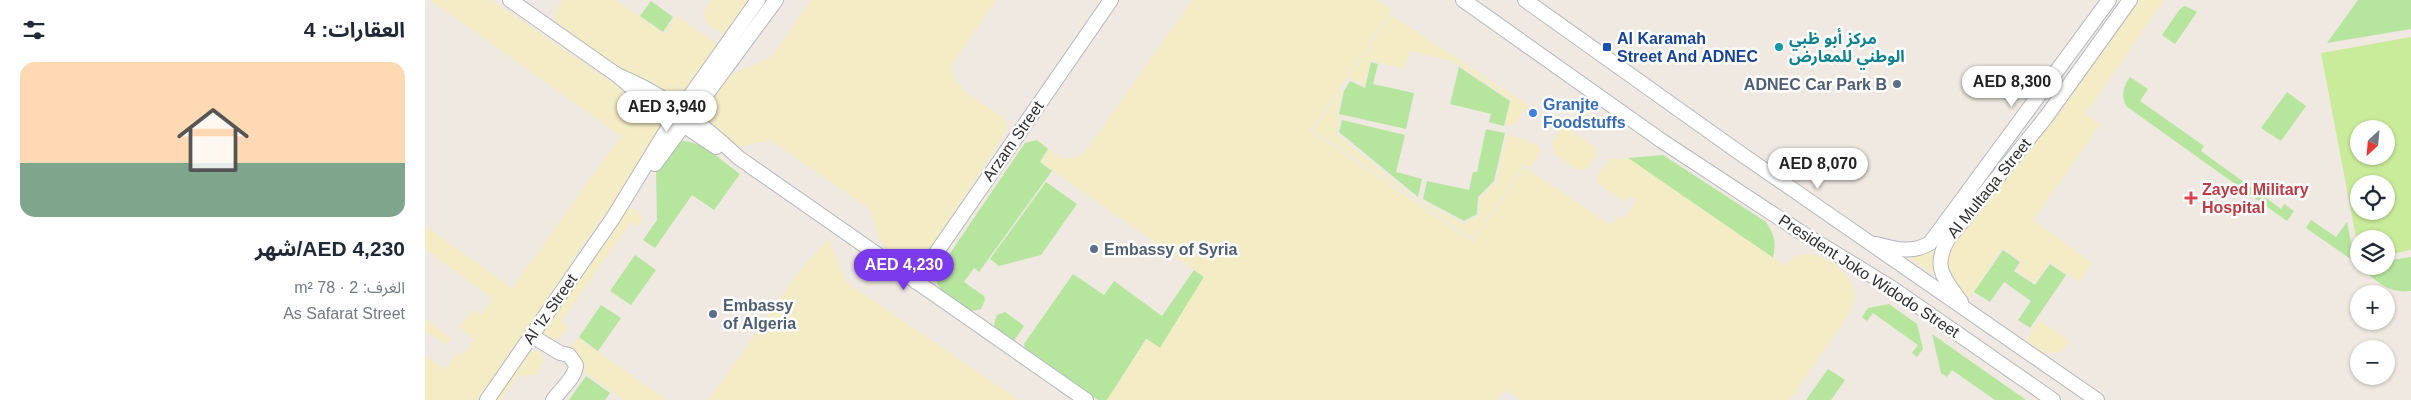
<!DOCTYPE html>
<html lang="ar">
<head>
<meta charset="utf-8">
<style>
	:root { --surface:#fff; --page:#f6f6f7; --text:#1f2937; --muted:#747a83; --line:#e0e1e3; --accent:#7c3aed }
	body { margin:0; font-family:Helvetica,"Noto Sans Arabic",sans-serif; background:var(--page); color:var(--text); direction:rtl; height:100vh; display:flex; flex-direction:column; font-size:19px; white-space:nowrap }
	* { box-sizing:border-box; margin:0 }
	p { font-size:16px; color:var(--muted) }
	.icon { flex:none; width:28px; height:28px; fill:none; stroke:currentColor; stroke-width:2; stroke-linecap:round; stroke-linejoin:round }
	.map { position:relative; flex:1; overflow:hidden; direction:ltr }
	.drawer { display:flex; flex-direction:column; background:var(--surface); width:425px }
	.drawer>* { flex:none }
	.needle { width:32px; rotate:206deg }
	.fabs { position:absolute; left:1925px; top:120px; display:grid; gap:10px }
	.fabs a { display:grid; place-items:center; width:45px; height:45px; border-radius:50%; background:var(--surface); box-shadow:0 1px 4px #0004; font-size:25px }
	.price { position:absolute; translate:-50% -42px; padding:0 11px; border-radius:18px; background:#fff; color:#222; font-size:16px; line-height:32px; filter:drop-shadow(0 1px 2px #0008) }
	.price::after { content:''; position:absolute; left:50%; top:30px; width:15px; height:11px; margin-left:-8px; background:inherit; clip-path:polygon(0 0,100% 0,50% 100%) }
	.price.current { background:var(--accent); color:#fff }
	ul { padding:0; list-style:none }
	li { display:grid; align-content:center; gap:10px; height:265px; padding:0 20px }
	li+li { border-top:1px solid var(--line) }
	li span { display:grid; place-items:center; height:155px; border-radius:15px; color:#555 }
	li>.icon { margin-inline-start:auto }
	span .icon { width:90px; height:90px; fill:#fffc; stroke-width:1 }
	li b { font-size:21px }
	h2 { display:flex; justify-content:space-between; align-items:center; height:60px; padding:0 20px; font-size:21px }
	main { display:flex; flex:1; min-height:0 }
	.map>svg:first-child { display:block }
	.green { fill:#b6e59e }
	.sand { fill:#f3ecc5 }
	.pitch { fill:#c9ec9a; fill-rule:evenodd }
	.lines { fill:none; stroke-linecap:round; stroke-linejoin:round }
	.minor-casing { stroke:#b4b7c1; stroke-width:16 }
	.minor { stroke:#fff; stroke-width:14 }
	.transit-dot { fill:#1a4fb4; stroke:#fff; stroke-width:2 }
	.culture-dot { fill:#0f9aa8; stroke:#fff; stroke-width:2 }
	.service-dot { fill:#5c6f8a; stroke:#fff; stroke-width:2 }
	.shop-dot { fill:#3f7fe0; stroke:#fff; stroke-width:2 }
	.health-dot { fill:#e0444e; stroke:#fff; stroke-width:2 }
	.labels { text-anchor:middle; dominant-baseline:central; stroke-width:5; stroke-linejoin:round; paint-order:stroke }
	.transit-label { font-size:16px; font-weight:bold; fill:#164399; stroke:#fff; text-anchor:start }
	.culture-label { font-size:16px; font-weight:bold; fill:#0d838f; stroke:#fff; text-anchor:start }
	.service-label { font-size:16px; font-weight:bold; fill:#4e5e75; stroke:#fff; text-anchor:start }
	.shop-label { font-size:16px; font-weight:bold; fill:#366cbe; stroke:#fff; text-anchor:start }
	.street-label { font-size:16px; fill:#2e2e2e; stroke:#fff }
	.health-label { font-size:16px; font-weight:bold; fill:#be3a42; stroke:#fff; text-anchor:start }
</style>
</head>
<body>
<main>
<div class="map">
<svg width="1986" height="400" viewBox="0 0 1986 400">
	<rect width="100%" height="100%" fill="#efe9e1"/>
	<!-- green -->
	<g class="green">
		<path d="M1933 0H1986V29L1902 43Z"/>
		<path d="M226 1 248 17 238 32 215 16Z"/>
		<path d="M1760 6 1772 12 1750 44 1737 35 1755 9Z"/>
		<path d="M946 62 953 64 948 84 989 93 981 129 914 114 919 91 925 81 940 88Z"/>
		<path d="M1034 67 1085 101 1079 126 1064 122 1066 114 1025 104Z"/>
		<path d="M1705 77 1723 89 1715 101 1779 146 1776 151 1856 209 1859 204 1869 211 1862 221 1701 106C1696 95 1698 87 1705 77Z"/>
		<path d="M1862 92 1881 106 1856 141 1836 128Z"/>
		<path d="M917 120 980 135 971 172 997 179 993 197 914 132Z"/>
		<path d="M1061 129 1080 133 1069 181 1053 197 1052 214 1039 221 998 199 1002 181 1044 190 1048 172H1052Z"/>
		<path d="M612 140 623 149 615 162 627 171 554 272 549 268 539 282 559 296 560 300 556 309 547 311 543 309C529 299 505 290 513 271L600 143Z"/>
		<path d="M255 141C277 140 298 162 315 174L289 210 267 195 230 248 218 240 232 220 231 172 249 145Z"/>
		<path d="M1238 155 1341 222C1350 236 1351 242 1348 258L1203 158Z"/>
		<path d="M621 182 652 204 616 255 574 266 565 259Z"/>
		<path d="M1886 220 1911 237 1922 222 1930 262 1881 228Z"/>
		<path d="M1578 250 1595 262 1589 271 1610 285 1625 264 1641 275 1605 328 1593 320 1606 301 1579 282 1565 302 1549 292Z"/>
		<path d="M210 255 231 270 206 305 185 291Z"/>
		<path d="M1986 257V291C1963 294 1950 280 1934 266H1961V261Z"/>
		<path d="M769 270 779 277 735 348 721 339 682 400H673L600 348 599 344 648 274 679 295 689 281 737 316Z"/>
		<path d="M1464 304 1492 324 1498 349 1492 357 1487 353 1493 345 1448 313 1442 321 1437 317 1443 308Z"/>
		<path d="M176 305 196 318 173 351 154 337Z"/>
		<path d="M580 312 599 326 589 341 570 327 569 324 572 315Z"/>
		<path d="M1507 334 1601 400H1570L1527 370 1522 377 1516 373Z"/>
		<path d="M1403 369 1420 380 1406 400H1381Z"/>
		<path d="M161 376 185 393 180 400H144Z"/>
	</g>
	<!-- sand -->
	<g class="sand">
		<path d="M5 0H66L229 111C238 120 238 127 236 139L146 261 142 272 52 400H0V355L20 370 33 352 38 355 49 339 34 328 48 310 56 315 68 299 0 249V226L87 288 196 136Z"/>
		<path d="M137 0H191L239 34 251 16 292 44 294 56 264 99 249 105 133 27C127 16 130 10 137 0Z"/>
		<path d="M286 0H331L308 34 300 35C283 24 271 21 286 0Z"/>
		<path d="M386 0H571L527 65C526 90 560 104 578 117L582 124 581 132 505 249C499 256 493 262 483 262 457 263 451 229 446 210L345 140 309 148 276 120V112L306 75 348 56Z"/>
		<path d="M767 0H952L967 10 885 131 1048 242 1099 167 1186 225 1194 215 1200 218 1211 201 1204 196 1200 202 1172 183 1173 176 1184 159 1203 158 1360 266C1363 262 1367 258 1372 256 1394 247 1429 273 1430 296 1430 301 1427 307 1426 311L1365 400H1096L1080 389 1072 400H682L722 339 735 348 779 277 616 162 624 149C636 158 648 164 661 151Z"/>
		<path d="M1709 0H1739L1660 114 1675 125 1608 220 1667 263 1654 282 1625 262 1609 283 1592 270 1598 262 1577 248 1544 298 1522 282 1520 255Z"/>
		<path d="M966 15 1103 105 1089 125H1080L1086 100 1032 63 984 51 979 69 945 60 938 85 923 77Z"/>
		<path d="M915 90 917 91 911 115 915 116 911 134 991 199 1039 224 1055 215V198L1072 182 1082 134 1104 141 1117 149 1106 168 1099 164 1048 239 888 130Z"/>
		<path d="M1138 126 1170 147V156L1162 169 1152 170 1129 154 1127 143Z"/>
		<path d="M203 209C215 208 220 217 214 227L206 222 136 321 143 327 130 343 118 337V330L198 213Z"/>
		<path d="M403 239 421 282 594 400H284L373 273Z"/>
		<path d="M1512 246 1508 274 1485 258Z"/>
		<path d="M0 319 26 338 21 345 0 330Z"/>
		<path d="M1614 320 1644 341 1636 352 1619 353 1601 340Z"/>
		<path d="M153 338 242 400H200L160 373 153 359 145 351Z"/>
		<path d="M105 350 114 352C122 360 116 367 111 375L93 376 76 400H68Z"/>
	</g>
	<!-- pitch -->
	<path class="pitch" d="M1986 37V250L1961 255V239H1934V253L1896 53ZM1934 129H1961V156H1934ZM1934 184H1961V211H1934Z"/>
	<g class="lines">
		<defs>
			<g id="minor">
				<path d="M85 0 192 75 221 100 291 147"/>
				<path d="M1038 0 1237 141 1374 231 1467 288 1628 400"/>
				<path d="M1100 0 1312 151 1672 400"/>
				<path d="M192 75C237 93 279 125 314 158L661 400"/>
				<path d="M230 164 351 0"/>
				<path d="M1451 244C1470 249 1487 254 1505 243L1684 0"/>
				<path d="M491 282 686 0"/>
				<path d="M1536 302C1519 278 1507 268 1523 239L1621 117 1705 0"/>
				<path d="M107 336 135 353 144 355 151 365C151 377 135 390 128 400"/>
				<path d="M62 400 188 218 248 120 333 0"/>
			</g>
		</defs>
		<!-- minor casing -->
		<use href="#minor" class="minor-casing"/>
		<!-- minor -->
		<use href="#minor" class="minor"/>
	</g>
	<!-- markers -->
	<rect class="transit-dot" x="1177" y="42" width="10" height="10" rx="2.5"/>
	<circle class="culture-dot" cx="1354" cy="47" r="5"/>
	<g class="service-dot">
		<circle cx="1472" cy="84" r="5"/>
		<circle cx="669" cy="249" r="5"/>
		<circle cx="288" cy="314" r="5"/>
	</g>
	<circle class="shop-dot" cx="1108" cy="113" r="5"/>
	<path class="health-dot" d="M1763.5 190.5h5v5h5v5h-5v5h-5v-5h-5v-5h5z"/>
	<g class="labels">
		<!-- transit labels -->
		<g class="transit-label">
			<text x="1192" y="38">Al Karamah<tspan x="1192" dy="18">Street And ADNEC</tspan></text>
		</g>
		<!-- culture labels -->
		<g class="culture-label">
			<text x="1364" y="38">مركز أبو ظبي<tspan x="1364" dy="18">الوطني للمعارض</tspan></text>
		</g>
		<!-- service labels -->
		<g class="service-label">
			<text x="1462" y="84" text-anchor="end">ADNEC Car Park B</text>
			<text x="679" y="249">Embassy of Syria</text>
			<text x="298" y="305">Embassy<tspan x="298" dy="18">of Algeria</tspan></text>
		</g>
		<!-- shop labels -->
		<g class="shop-label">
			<text x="1118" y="104">Granjte<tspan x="1118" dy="18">Foodstuffs</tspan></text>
		</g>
		<!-- street labels -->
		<g class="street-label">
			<text transform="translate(588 141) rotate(-55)">Arzam Street</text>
			<text transform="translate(1564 188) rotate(-51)">Al Multaqa Street</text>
			<text transform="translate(1444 276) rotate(33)">President Joko Widodo Street</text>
			<text transform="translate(125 309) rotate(-55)">Al 'Iz Street</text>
		</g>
		<!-- health labels -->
		<g class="health-label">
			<text x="1777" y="189">Zayed Military<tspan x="1777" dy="18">Hospital</tspan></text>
		</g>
	</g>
</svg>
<div class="fabs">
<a><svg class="needle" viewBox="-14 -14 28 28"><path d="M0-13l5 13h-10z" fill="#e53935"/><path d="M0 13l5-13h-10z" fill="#747a83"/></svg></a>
<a><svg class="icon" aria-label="locate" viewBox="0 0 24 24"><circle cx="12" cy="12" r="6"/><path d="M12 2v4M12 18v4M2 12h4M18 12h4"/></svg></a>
<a><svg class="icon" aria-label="layers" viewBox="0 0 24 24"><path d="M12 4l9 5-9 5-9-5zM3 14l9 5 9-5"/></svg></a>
<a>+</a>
<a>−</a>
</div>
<b class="price" style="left:1587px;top:108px">AED 8,300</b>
<b class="price" style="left:242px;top:133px">AED 3,940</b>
<b class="price" style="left:1393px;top:190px">AED 8,070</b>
<b class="price current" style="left:479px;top:291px">AED 4,230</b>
</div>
<section class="drawer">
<h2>العقارات: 4<svg class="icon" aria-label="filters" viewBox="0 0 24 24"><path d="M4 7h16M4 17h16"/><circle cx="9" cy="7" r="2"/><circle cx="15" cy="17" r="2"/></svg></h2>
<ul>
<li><span style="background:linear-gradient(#ffd9b3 65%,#7fa58c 0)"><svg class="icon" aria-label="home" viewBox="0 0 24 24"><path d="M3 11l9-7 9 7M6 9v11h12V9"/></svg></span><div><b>AED 4,230/شهر</b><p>الغرف: 2 · 78 m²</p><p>As Safarat Street</p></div></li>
</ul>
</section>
</main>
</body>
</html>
